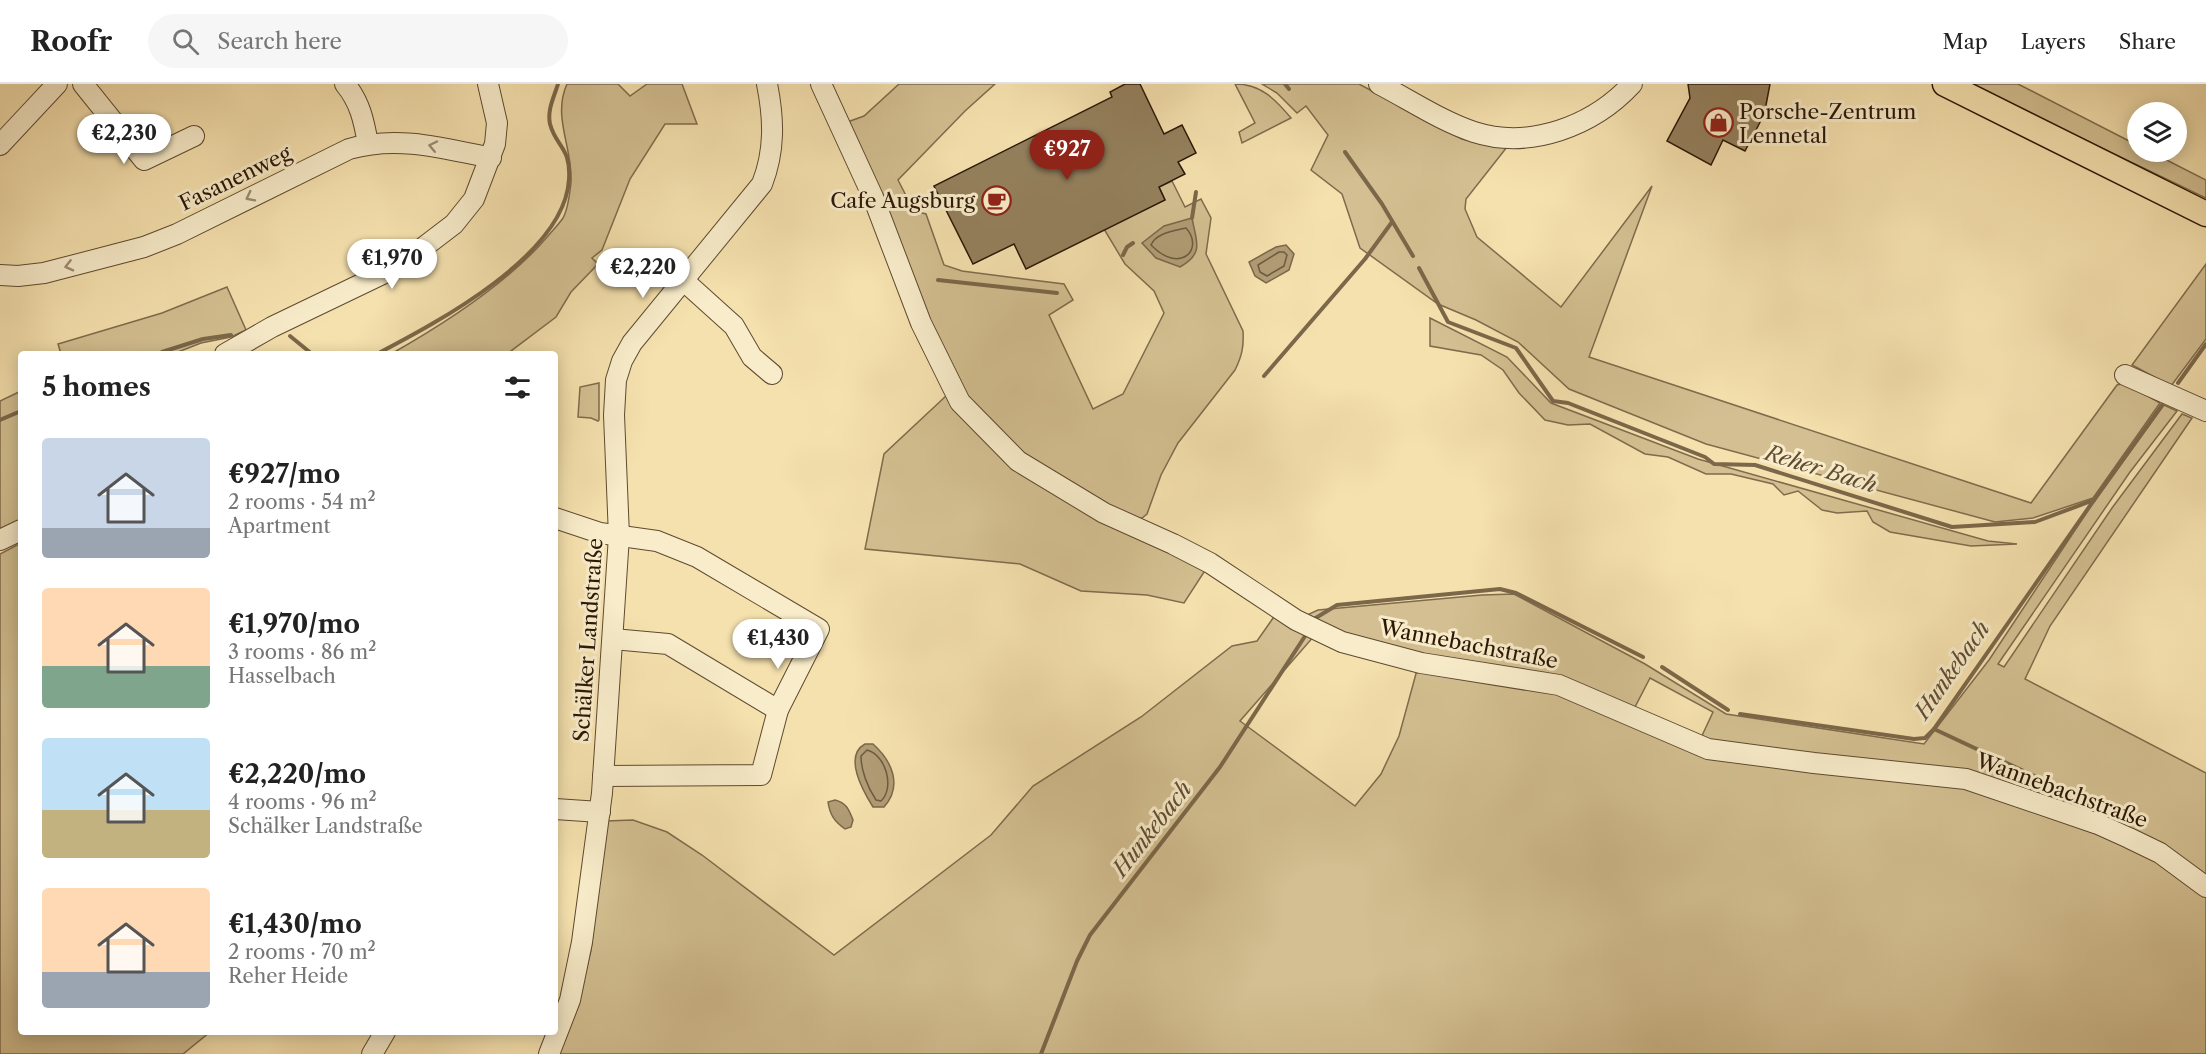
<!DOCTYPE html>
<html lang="en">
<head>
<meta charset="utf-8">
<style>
	:root { --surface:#fff; --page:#f6f6f6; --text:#222; --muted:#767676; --line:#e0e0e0; --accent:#8f2418 }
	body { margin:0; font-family:"Libre Caslon Text",serif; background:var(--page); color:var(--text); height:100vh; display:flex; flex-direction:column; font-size:22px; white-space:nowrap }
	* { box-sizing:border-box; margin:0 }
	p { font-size:20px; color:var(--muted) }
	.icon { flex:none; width:33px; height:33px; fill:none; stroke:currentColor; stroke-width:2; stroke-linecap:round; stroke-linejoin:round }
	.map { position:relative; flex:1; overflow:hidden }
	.side { position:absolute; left:18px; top:267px; width:540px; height:684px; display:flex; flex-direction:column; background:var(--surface); border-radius:6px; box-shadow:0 3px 15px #0003 }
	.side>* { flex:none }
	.fabs { position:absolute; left:2127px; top:18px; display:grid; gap:12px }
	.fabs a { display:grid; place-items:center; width:60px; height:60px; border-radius:50%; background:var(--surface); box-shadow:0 3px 15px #0003; font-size:30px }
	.price { position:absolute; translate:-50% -51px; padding:0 14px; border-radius:21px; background:#fff; color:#222; font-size:20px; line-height:39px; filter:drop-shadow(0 2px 3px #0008) }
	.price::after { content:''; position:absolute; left:50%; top:36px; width:18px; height:14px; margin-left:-9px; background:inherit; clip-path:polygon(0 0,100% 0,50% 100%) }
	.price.current { background:var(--accent); color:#fff }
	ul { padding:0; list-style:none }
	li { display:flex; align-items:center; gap:18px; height:150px; padding:0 24px }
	li span { display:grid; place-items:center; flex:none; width:168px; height:120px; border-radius:6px; color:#555 }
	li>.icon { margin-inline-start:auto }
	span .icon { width:72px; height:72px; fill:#fffc; stroke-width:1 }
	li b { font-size:26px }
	h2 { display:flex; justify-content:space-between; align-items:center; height:72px; padding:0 24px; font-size:26px }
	header { display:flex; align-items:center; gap:36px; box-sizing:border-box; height:84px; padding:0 30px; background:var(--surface); border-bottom:2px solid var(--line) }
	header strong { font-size:28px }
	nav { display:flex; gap:33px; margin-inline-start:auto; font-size:21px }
	.search { width:420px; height:54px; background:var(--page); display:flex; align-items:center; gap:15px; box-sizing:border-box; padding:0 21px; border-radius:33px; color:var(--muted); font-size:22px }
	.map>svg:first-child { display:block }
	.green { fill:#d3bf91; stroke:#7f6b4c; stroke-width:1.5; fill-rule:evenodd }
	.water { fill:#b09c75; stroke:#7b6749; stroke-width:1.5 }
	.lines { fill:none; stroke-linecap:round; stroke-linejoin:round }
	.shore { stroke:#6e5a3e; stroke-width:1.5 }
	.stream { stroke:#7b6749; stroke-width:4 }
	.building { fill:#94805d; stroke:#2b1706; stroke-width:1.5 }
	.minor-casing { stroke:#5e4a30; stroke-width:22 }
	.major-casing { stroke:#2b1706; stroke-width:27 }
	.minor { stroke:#f8ecca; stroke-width:20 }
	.major { stroke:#f5e1ae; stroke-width:24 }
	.oneway { stroke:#9c8c72 }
	.labels { text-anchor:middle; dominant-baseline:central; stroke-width:6; stroke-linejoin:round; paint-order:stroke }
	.poi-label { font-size:21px; fill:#2b1706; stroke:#f8ecca; text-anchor:start }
	.street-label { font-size:21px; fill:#2b1706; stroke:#f8ecca }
	.water-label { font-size:22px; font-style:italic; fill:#604c32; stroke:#f8ecca }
</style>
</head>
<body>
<header>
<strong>Roofr</strong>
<div class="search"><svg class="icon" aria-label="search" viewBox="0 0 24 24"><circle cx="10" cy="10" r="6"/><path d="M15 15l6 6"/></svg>Search here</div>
<nav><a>Map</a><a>Layers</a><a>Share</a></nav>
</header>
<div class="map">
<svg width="2206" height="970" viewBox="0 0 2206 970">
	<rect width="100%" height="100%" fill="#f5e1ae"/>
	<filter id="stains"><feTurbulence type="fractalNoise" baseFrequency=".00333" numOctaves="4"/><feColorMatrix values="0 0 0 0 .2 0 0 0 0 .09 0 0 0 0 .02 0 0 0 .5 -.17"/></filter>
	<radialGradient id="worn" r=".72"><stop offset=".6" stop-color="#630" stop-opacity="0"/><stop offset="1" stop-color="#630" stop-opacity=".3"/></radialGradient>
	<!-- green -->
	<g class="green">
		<path d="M567 0H618L630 12 647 0H682L697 40H665L630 95 602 166 592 174 598 180 571 208 556 233 507 270H391C444 240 509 198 548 152 553 146 559 140 563 134 568 125 570 108 571 98 573 64 552 33 567 0Z"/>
		<path d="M899 0H995L965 27 898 96 914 127 926 130 944 181 962 187 1064 200 1073 216 1049 231 1093 325 1123 310 1164 229 1154 207 1125 180 1104 145 1165 116 1159 103 1172 97 1185 123 1201 115 1211 134 1206 170 1243 247C1244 262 1242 272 1235 286L1178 359 1161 391 1147 430 1142 434 1125 436 1002 356 956 303 842 40 864 32Z"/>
		<path d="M1235 0C1261 0 1275 15 1291 34L1242 59 1239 48 1255 39Z"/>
		<path d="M1262 0H1359L1462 55 1507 63 1466 115 1465 125 1477 153 1561 223 1652 102 1589 273 2031 419 2117 301 2125 299 2160 319 2093 414 2033 434 1995 438 1706 360 1569 305 1518 258 1476 236 1438 220 1360 164 1342 110 1311 86 1328 51 1306 22 1297 29 1277 9Z"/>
		<path d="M1969 0H2018L2137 61 2138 68H2151L2206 96V114Z"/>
		<path d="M2206 180V255L2171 302 2132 281Z"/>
		<path d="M227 203 246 246 231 253 201 259 173 270H61L58 260 162 229Z"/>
		<path d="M1430 234 1507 273 1551 319 1698 375 1988 457 2017 460 1971 462 1890 448 1873 438 1867 427 1837 429 1822 426 1798 407 1784 411 1773 400 1731 390H1706L1668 373 1645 370 1590 340 1568 341 1545 336 1519 309 1503 286 1481 271 1430 262Z"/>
		<path d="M599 299V336L598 337 591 334 578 333 580 303Z"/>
		<path d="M21 307V437L0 447V317Z"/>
		<path d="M947 311 995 366 1206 485 1184 519 1147 511 1081 507 1020 480 865 465 884 370Z"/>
		<path d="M2164 321 2177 327 2130 388 1998 580 2004 583 2112 424 2182 330 2192 334 2050 542 2025 595 2206 689V970H559L576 928 591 866 606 737 633 736 667 748 702 771 834 871 991 751 1033 702 1141 633 1232 562 1257 557 1278 527 1315 551 1240 637 1355 722 1381 690 1399 652 1420 575 1345 554 1307 531 1318 526 1482 511 1514 510 1645 580 1726 630 1924 660 1989 576 2093 419ZM1650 594 1713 628 1699 658 1633 627Z"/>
		<path d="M21 459V948H210L183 970H0V470Z"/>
	</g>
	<!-- water -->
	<g class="water">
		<path d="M1192 134C1196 157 1205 169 1180 183L1156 174 1142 159 1164 142Z"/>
		<path d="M1286 161 1294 170 1289 186 1266 199 1255 192 1249 178 1276 163Z"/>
		<path d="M865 660H873C892 677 903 702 884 723H873C863 707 843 672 865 660Z"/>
		<path d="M835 716C847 719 849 726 853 736L851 743 845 745C834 737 830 731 828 718Z"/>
	</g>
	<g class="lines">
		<!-- shore -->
		<g class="shore">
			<path d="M1186 144C1205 165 1180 191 1151 161 1156 149 1174 147 1186 144Z"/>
			<path d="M1279 168H1284L1287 171 1284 182 1267 192 1260 188 1258 181Z"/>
			<path d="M867 666C886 671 895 704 881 717L876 716C868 704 861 687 861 672Z"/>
		</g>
		<!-- stream -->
		<g class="stream">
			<path d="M1285 0 1289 5"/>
			<path d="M1345 68 1382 120 1413 172"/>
			<path d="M1192 134 1196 108"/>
			<path d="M1123 171 1127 163 1133 159"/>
			<path d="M1419 184 1448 238 1516 264 1553 317 1568 319 1705 373 1714 380 1755 381 1952 443 2035 438 2094 416 2162 321"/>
			<path d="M938 196 1057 209"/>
			<path d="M290 252 312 270"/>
			<path d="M162 268 203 255 231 251"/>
			<path d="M377 270C438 238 565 171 569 95 571 63 556 63 550 40 547 26 554 13 558 0"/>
			<path d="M1264 292 1365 175 1392 138"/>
			<path d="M2178 299 2206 260"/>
			<path d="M0 336 21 327"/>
			<path d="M1314 535 1337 521 1500 505 1516 509 1643 573"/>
			<path d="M1662 583 1728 626"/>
			<path d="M1740 630 1914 655 1925 654 1934 645 2094 416"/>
			<path d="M1934 645 2045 697 2041 708 2076 723"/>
			<path d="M1041 970 1077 877 1090 851 1220 683 1307 549"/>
		</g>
	</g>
	<!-- building -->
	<g class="building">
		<path d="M1125 0H1140L1164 50 1182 41 1196 69 1178 78 1185 90 1159 103 1165 116 1026 185 1014 160 973 180 934 102 1112 13 1110 8Z"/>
		<path d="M1688 0H1770L1766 21 1768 23 1745 67 1723 56 1711 81 1667 57 1690 14Z"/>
	</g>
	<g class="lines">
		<defs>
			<g id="minor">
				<path d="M83 0 144 76 194 52"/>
				<path d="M345 0C360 18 364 37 368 60"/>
				<path d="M821 0 873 113 921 239 960 318 1018 377 1104 429 1173 460 1210 479 1296 536 1342 558 1421 579 1559 601 1708 665 1814 679 1966 695 2098 740 2129 754 2160 769 2206 803"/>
				<path d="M1379 0C1410 16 1441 37 1474 48 1530 66 1593 42 1632 0"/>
				<path d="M0 61 57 0"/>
				<path d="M0 191 18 192 44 189 144 163 177 150 349 65C397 51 443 64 491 74"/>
				<path d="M683 196 734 242 752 273 772 290"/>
				<path d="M225 270 272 243 399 182 454 140 474 115 495 60 497 39 488 0"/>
				<path d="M2125 291 2206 327"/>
				<path d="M555 434 600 449 657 457 697 473 819 545 778 626 761 691 603 692"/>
				<path d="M0 456 21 446"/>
				<path d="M613 555 668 560 778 626"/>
				<path d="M555 725 600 728"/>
				<path d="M372 970 385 948"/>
				<path d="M549 970 570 916 582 858 602 709 619 452 614 331 616 296 622 277 632 259 762 100C775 67 774 35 767 0"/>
			</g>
			<path id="major" d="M1945 0 2206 130"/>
		</defs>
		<!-- minor casing -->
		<use href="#minor" class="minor-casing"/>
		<!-- major casing -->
		<use href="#major" class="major-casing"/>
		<!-- minor -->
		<use href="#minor" class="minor"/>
		<!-- major -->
		<use href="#major" class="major"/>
	</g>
	<!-- one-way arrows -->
	<defs><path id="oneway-chevron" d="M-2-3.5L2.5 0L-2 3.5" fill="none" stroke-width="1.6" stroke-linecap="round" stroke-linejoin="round" transform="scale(1.5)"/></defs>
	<g class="oneway">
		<use href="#oneway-chevron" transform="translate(433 62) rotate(-168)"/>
		<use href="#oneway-chevron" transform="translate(250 113) rotate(153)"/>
		<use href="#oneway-chevron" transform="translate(69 182) rotate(166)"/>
	</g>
	<!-- icons -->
	<defs>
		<symbol id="shop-ring" viewBox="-11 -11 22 22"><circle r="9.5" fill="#f8ecca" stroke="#8f2418" stroke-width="1.5"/><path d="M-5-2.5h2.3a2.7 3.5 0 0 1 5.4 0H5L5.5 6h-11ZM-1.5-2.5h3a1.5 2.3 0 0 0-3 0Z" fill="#8f2418"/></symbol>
		<symbol id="cafe-ring" viewBox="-11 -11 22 22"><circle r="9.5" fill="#f8ecca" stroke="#8f2418" stroke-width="1.5"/><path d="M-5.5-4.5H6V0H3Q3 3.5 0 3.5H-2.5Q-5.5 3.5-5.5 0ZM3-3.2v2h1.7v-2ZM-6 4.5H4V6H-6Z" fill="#8f2418"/></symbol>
	</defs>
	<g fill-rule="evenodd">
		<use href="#shop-ring" x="1702" y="22" width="33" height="33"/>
		<use href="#cafe-ring" x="980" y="100" width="33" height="33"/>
	</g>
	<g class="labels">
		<!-- poi labels -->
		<g class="poi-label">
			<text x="1739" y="27">Porsche-Zentrum<tspan x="1739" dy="24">Lennetal</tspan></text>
			<text x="975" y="116" text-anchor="end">Cafe Augsburg</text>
		</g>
		<!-- street labels -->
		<g class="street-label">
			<text transform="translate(235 94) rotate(-26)">Fasanenweg</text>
			<text transform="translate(588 556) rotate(-86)">Schälker Landstraße</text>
			<text transform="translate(1469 560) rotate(11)">Wannebachstraße</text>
			<text transform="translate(2062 706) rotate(20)">Wannebachstraße</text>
		</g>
		<!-- water labels -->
		<g class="water-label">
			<text transform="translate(1821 385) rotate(17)">Reher Bach</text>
			<text transform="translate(1952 586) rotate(-55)">Hunkebach</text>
			<text transform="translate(1152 745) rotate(-52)">Hunkebach</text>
		</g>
	</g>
	<rect width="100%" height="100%" filter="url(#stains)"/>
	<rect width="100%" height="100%" fill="url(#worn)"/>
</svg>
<div class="fabs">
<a><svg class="icon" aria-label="layers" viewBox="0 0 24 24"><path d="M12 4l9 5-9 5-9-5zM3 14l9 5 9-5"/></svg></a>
</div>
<b class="price" style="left:124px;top:81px">€2,230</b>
<b class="price current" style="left:1067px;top:97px">€927</b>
<b class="price" style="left:392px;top:206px">€1,970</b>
<b class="price" style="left:643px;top:215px">€2,220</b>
<b class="price" style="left:778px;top:586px">€1,430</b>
<section class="side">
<h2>5 homes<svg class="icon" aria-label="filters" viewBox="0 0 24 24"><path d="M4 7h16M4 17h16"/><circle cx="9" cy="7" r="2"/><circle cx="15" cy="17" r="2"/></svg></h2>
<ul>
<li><span style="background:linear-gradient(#c9d6e8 75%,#9aa5b1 0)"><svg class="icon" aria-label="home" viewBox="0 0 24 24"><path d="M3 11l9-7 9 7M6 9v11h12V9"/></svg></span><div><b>€927/mo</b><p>2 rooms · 54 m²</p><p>Apartment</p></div></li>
<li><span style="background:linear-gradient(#ffd9b3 65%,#7fa58c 0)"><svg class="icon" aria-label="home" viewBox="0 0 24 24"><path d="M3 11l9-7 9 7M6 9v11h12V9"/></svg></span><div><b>€1,970/mo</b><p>3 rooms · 86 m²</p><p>Hasselbach</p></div></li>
<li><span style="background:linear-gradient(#bfe0f5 60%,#c2b280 0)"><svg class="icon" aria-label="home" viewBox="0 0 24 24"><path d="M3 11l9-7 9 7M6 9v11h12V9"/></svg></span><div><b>€2,220/mo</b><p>4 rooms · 96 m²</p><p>Schälker Landstraße</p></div></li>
<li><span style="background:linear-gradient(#ffd9b3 70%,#9aa5b1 0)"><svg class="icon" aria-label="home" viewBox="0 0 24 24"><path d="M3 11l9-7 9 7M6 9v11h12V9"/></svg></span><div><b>€1,430/mo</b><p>2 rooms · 70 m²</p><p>Reher Heide</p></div></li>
</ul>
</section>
</div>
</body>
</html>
